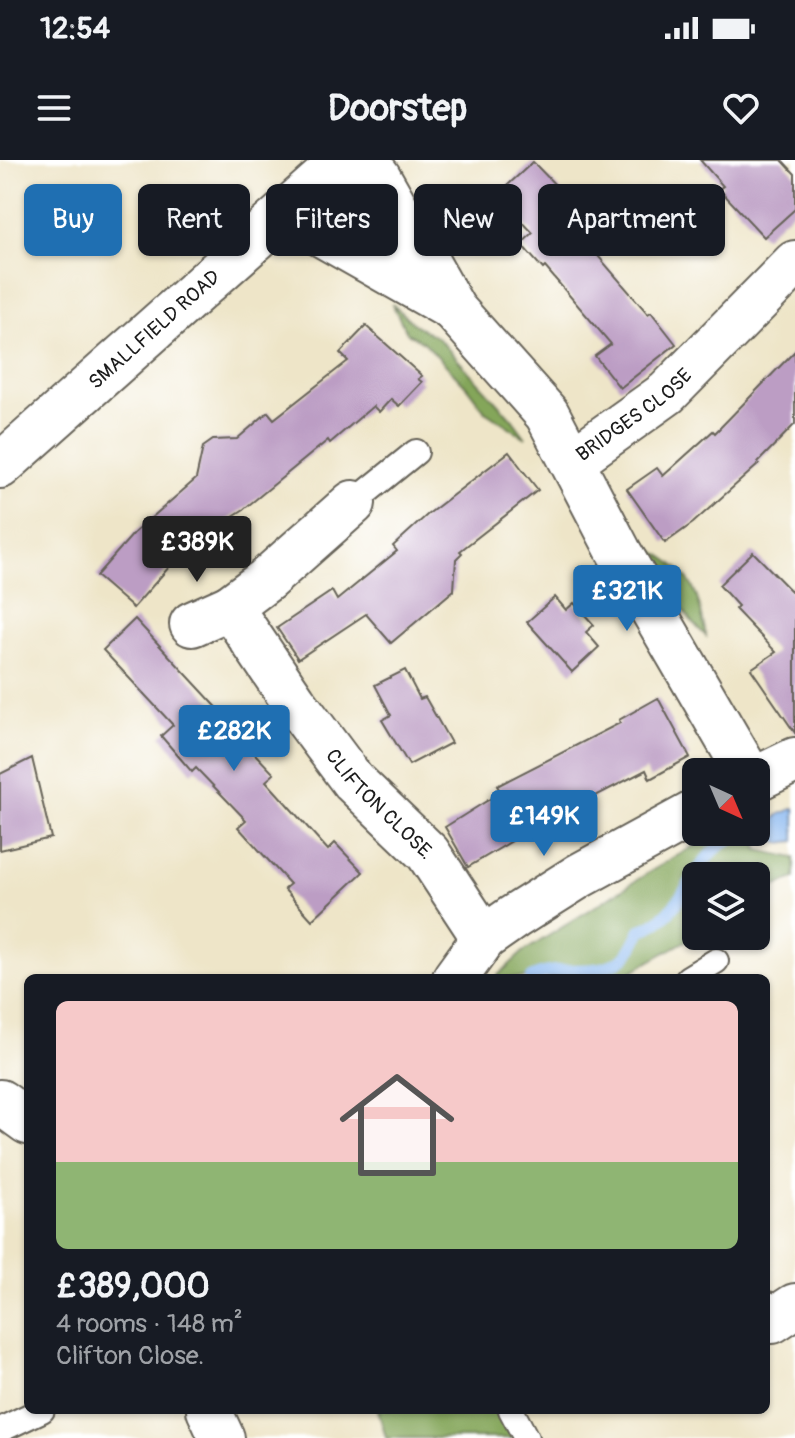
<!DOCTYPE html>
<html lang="en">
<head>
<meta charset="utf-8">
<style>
	:root { --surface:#171b24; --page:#20242c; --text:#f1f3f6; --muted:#9ea1a6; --accent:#1f6fb2 }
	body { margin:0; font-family:Pangolin,sans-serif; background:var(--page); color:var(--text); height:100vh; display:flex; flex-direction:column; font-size:30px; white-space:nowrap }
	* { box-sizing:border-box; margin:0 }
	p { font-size:26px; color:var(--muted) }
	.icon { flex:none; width:44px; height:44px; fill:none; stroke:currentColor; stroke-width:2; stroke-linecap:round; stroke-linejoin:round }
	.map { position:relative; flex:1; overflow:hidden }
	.side { position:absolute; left:24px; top:814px; width:746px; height:440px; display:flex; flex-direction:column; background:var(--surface); border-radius:12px; box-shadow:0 2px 6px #0004 }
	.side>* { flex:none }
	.guide { position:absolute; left:24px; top:24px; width:748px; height:72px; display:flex; gap:16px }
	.needle { width:52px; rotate:136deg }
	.buttons { position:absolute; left:682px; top:598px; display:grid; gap:16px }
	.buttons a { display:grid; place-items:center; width:88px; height:88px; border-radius:12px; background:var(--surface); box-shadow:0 2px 6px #0004; font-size:40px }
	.price { position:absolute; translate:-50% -68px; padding:0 18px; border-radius:8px; background:var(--accent); color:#fff; font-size:26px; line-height:52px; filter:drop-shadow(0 2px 4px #0008) }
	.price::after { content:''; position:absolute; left:50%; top:48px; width:24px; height:18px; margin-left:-12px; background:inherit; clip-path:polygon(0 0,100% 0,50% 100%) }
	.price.on { background:#222; color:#fff }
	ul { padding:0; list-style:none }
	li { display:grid; align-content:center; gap:16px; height:424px; padding:0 32px }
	li span { display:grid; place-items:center; height:248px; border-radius:12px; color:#555 }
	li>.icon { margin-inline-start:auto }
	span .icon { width:144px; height:144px; fill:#fffc; stroke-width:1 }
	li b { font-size:34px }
	.tag { padding:0 28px; border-radius:12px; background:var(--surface); box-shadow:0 2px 6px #0004; font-size:28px; line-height:72px }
	.tag.on { background:var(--accent); color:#fff }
	.status { display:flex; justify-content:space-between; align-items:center; height:56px; padding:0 40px; background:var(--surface); direction:ltr }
	.status svg { height:22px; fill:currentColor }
	header { display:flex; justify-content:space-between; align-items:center; height:104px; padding:0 32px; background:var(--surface); font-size:36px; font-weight:700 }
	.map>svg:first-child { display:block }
	.forest { fill:#84a65a; stroke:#50613b; stroke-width:2 }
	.water { fill:#83b4ef; stroke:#506886; stroke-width:2 }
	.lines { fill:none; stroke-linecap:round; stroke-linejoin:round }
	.stream { stroke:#83b4ef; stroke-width:12 }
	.building { fill:#bc9dc4 }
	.service-casing { stroke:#666258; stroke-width:28 }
	.minor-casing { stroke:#666258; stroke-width:48 }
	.tertiary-casing { stroke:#666258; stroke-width:48 }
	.service { stroke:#fff; stroke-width:24 }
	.minor { stroke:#fff; stroke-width:44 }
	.tertiary { stroke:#fff; stroke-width:44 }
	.labels { text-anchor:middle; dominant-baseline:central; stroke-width:7; stroke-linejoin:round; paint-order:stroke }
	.street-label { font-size:20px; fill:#1c1c1c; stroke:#fff }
</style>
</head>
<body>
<div class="status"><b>12:54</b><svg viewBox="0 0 49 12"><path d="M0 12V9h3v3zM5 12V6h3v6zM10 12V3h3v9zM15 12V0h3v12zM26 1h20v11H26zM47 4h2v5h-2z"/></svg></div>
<header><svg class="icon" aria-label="menu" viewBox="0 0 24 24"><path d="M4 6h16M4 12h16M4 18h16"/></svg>Doorstep<svg class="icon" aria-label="heart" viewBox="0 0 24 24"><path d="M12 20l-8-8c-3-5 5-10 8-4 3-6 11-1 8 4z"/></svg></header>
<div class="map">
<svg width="795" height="1278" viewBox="0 0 795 1278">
	<rect width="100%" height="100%" fill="#fff"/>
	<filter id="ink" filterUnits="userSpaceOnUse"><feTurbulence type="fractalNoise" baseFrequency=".0125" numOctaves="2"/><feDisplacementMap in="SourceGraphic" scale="16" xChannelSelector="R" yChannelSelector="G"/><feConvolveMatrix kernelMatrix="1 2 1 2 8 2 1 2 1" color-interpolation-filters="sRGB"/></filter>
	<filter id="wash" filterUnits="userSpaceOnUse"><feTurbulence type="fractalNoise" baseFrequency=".006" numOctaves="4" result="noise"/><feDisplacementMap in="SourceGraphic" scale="32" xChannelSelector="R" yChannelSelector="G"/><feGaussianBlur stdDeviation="1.8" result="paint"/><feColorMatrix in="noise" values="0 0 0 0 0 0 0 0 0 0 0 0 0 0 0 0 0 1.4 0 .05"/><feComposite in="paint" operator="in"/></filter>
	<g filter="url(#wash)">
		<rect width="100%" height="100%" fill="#eee5c8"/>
		<!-- forest -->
		<g class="forest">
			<path d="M392 144 414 164 438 178 512 259 526 278 485 251 466 226 424 182 407 173Z"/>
			<path d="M651 389C694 415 697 429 706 476 688 460 654 413 651 389Z"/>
			<path d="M718 672H756L758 690 795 698V718L756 735V716H696V775L620 818H495L523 792 651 711Z"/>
			<path d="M378 1250H494L512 1278H386Z"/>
		</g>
		<!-- water -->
		<path class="water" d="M795 648V681L779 683 762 671 780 654Z"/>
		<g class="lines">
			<!-- stream -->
			<path class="stream" d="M531 818C565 802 595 819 624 798 631 792 636 779 641 770 685 756 691 699 731 678 738 674 747 673 755 672"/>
		</g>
		<g id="blocks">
			<!-- building -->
			<g class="building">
				<path d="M700 0H782L795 14V49L764 77 719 29 723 26Z"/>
				<path d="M533 2 563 33 556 40 597 85 592 89 648 154 651 152 676 184 620 228 595 196 611 184 545 107 543 109 521 84 533 73 497 35Z"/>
				<path d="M366 166 422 216 418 219 422 222 399 246 391 239 379 252 373 246 330 283 328 280 244 349 227 360 180 402 177 398 133 448 96 416 134 373 196 319 203 287 213 280 237 279 268 252 274 259 348 201 340 193Z"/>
				<path d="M795 191V264L758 302 759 304 693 363 665 383 627 329 657 308 663 316 713 271 715 273Z"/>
				<path d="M509 292 538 330 460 391 462 393 456 399 454 430 391 483 366 454 298 499 277 468 332 431 337 440 397 391 393 386 427 355Z"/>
				<path d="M753 392 795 435V573L751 509 776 492 735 449 738 446 719 425Z"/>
				<path d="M555 437 566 450 574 443 594 465 586 472 599 487 572 512 527 462Z"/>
				<path d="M135 459 238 570 235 573 274 614 266 621 328 690 335 683 363 712 312 760 284 729 290 724 238 667 246 660 196 608 192 612 161 576 173 565 103 490Z"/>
				<path d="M405 510 420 539 425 537 451 583 409 605 382 560 391 555 375 525Z"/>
				<path d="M658 538 690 597 650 619 646 610 590 639 588 635 510 678 512 681 468 707 445 667 501 632 497 626 620 563 619 560Z"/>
				<path d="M32 598 51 678 0 690V614Z"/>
			</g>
		</g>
	</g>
	<g filter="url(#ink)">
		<use href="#blocks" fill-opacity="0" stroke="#666258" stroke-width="2"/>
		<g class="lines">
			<defs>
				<g id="service">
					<path d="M353 343 416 292"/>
					<path d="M688 818 716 801"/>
					<path d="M511 1250 526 1278"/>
					<path d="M0 1270 42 1250"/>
				</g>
				<g id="minor">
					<path d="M366 0 379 18 454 150 547 254 619 392 747 612"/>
					<path d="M291 48 318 72 452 148"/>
					<path id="s1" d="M573 300 667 233 795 103"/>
					<path id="s2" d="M353 343 266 420 230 447 294 542 353 621 428 693 484 778"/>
					<path d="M192 464 230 447"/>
					<path d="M756 619 795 600"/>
					<path d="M455 818 484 778 514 757 579 716 696 652"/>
					<path d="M0 942 28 962"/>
					<path d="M766 1154 772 1161 795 1146"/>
					<path d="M209 1250 222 1278"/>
				</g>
				<g id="tertiary">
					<path id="s3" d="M0 306 344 0"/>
				</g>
			</defs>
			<!-- service casing -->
			<use href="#service" class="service-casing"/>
			<!-- minor casing -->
			<use href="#minor" class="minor-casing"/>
			<!-- tertiary casing -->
			<use href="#tertiary" class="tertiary-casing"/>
			<!-- service -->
			<use href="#service" class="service"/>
			<!-- minor -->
			<use href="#minor" class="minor"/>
			<!-- tertiary -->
			<use href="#tertiary" class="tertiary"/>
		</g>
	</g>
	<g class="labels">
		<!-- street labels -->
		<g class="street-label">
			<text stroke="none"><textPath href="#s3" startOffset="206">SMALLFIELD ROAD</textPath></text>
			<text stroke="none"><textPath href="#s1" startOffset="76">BRIDGES CLOSE</textPath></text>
			<text stroke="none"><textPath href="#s2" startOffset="410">CLIFTON CLOSE.</textPath></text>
		</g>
	</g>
</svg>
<div class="buttons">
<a><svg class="needle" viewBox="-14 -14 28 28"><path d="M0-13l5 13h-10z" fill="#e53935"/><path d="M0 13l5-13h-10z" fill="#9ea1a6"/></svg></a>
<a><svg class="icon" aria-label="layers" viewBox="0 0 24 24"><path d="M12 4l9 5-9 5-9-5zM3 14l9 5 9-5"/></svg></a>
</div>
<b class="price on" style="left:197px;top:424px">£389K</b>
<b class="price" style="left:627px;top:473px">£321K</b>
<b class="price" style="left:234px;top:613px">£282K</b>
<b class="price" style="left:544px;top:698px">£149K</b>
<div class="guide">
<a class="tag on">Buy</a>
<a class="tag">Rent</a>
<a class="tag">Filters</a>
<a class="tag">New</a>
<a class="tag">Apartment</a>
</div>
<section class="side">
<ul>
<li><span style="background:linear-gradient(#f6c9c9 65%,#8fb573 0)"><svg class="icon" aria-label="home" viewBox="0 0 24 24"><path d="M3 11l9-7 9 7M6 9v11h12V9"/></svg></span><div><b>£389,000</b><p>4 rooms · 148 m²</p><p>Clifton Close.</p></div></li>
</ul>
</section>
</div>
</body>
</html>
